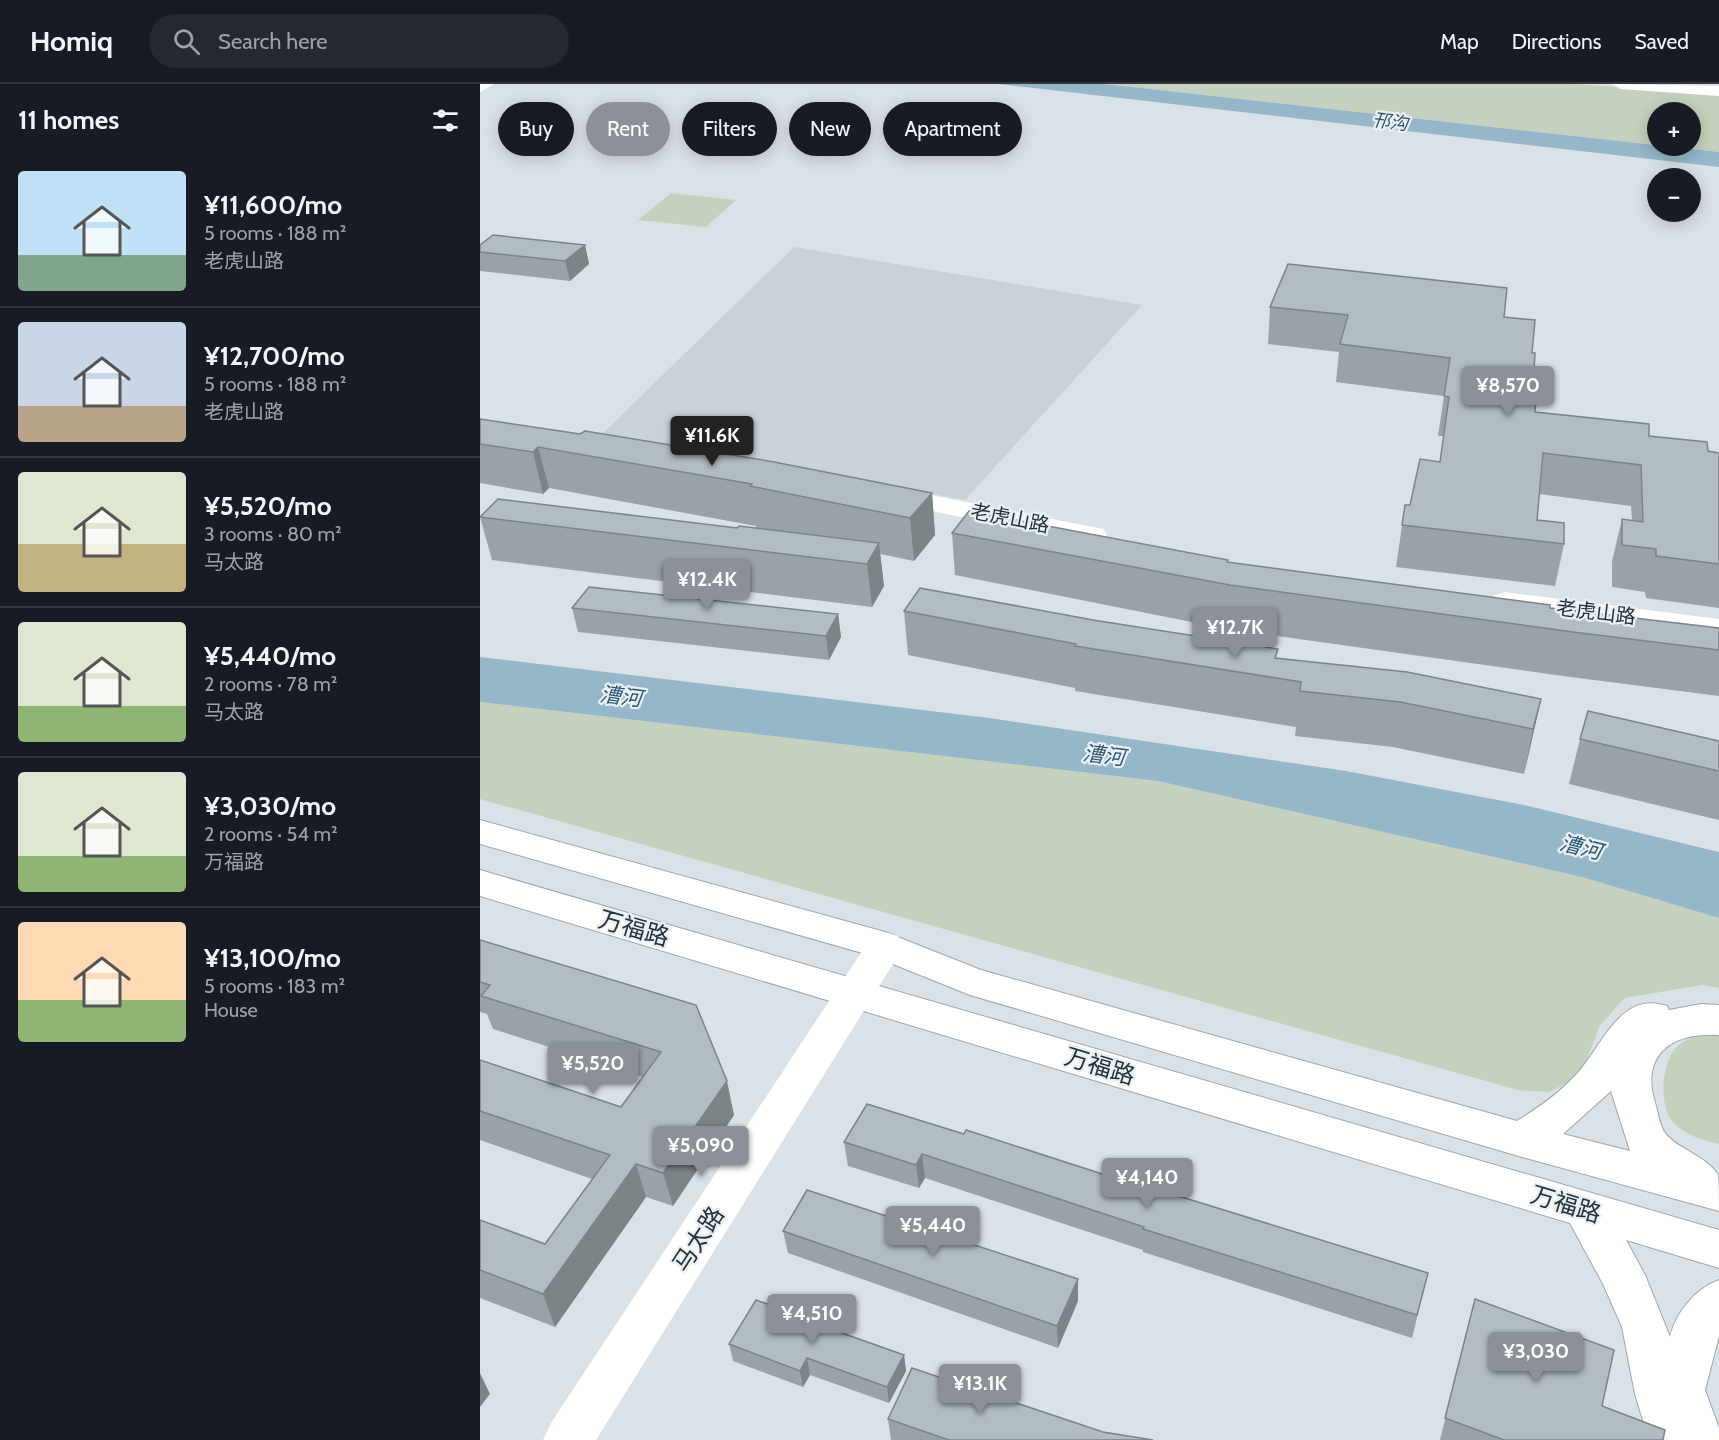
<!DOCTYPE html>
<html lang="en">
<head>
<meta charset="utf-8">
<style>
	:root { --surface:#171b24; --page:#242831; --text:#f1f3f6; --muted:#9ea1a6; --line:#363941; --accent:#8c9099 }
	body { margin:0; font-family:Cabin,"Noto Sans SC",sans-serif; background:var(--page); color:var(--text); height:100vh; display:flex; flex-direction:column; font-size:22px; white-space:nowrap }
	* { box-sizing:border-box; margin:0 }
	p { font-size:20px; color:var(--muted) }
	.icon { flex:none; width:33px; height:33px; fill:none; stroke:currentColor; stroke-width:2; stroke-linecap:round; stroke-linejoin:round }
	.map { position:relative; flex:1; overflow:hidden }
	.side { display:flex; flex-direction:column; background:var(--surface); width:480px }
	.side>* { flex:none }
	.top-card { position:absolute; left:18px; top:18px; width:570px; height:54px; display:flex; gap:12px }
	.fabs { position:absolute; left:1167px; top:18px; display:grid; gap:12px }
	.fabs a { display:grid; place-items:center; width:54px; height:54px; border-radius:50%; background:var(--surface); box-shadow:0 3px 15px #0003; font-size:30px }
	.price { position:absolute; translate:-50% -51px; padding:0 14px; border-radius:6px; background:var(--accent); color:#fff; font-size:20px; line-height:39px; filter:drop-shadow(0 2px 3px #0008) }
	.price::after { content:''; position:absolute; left:50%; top:36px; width:18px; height:14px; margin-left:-9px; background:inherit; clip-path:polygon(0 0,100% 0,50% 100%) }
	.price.current { background:#222; color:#fff }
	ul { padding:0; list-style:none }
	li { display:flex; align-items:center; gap:18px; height:150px; padding:0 18px }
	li+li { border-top:2px solid var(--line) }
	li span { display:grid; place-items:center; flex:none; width:168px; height:120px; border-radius:6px; color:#555 }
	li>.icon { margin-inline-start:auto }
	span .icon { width:72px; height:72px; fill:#fffc; stroke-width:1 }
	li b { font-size:26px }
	h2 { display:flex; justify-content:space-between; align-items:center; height:72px; padding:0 18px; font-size:26px }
	.chip { padding:0 21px; border-radius:27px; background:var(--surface); box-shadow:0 3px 15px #0003; font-size:21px; line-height:54px }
	.chip.current { background:var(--accent); color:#fff }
	header { display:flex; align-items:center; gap:36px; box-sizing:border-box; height:84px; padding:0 30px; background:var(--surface); border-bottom:2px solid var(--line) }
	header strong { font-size:28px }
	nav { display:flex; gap:33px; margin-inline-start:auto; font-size:21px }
	.search { width:420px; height:54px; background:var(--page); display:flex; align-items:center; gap:15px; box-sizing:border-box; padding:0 21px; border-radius:33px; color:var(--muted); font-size:22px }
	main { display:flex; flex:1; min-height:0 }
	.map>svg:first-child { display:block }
	.built { fill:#c9d1d9 }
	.green { fill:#c5d1bc; fill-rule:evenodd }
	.water { fill:#94b7c9 }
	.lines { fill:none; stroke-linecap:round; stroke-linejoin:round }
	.primary-casing { stroke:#9aa8b3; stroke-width:2 }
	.secondary { fill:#fff; fill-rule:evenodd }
	.primary { fill:#fff; fill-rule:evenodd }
	.wall { fill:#99a2a8 }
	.shaded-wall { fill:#7d8488 }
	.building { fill:#b2bcc3; stroke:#7d8488; stroke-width:1.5 }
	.labels { text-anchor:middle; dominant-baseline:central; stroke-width:4.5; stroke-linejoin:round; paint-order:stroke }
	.far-water-label { font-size:18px; font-style:italic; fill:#2d5872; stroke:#eaf0f4 }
	.street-label { font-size:20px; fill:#25323d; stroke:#eaf0f4 }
	.water-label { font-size:21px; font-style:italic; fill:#2d5872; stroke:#eaf0f4 }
	.near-street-label { font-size:24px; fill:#25323d; stroke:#eaf0f4 }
</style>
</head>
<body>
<header>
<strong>Homiq</strong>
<div class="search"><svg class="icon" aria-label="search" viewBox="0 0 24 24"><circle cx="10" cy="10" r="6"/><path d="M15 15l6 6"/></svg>Search here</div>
<nav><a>Map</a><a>Directions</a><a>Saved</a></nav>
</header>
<main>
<section class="side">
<h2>11 homes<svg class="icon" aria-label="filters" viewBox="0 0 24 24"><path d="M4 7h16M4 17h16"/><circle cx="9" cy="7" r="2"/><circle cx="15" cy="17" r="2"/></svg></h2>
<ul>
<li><span style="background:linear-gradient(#bfe0f5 70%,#7fa58c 0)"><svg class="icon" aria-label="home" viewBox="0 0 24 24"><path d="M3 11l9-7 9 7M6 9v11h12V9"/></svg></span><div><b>¥11,600/mo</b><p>5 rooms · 188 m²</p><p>老虎山路</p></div></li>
<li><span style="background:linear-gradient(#c9d6e8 70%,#b9a48a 0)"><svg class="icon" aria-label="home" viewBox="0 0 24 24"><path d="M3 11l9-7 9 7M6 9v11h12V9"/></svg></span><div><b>¥12,700/mo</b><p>5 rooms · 188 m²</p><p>老虎山路</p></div></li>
<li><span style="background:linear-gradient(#dfe7d0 60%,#c2b280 0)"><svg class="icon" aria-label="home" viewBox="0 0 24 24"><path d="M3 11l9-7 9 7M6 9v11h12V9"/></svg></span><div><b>¥5,520/mo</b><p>3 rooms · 80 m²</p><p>马太路</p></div></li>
<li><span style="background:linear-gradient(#dfe7d0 70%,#8fb573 0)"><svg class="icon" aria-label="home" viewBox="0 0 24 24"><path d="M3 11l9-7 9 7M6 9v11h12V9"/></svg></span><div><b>¥5,440/mo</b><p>2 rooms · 78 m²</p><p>马太路</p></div></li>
<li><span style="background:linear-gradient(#dfe7d0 70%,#8fb573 0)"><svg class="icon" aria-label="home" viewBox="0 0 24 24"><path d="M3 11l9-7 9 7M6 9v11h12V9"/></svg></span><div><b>¥3,030/mo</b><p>2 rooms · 54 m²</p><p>万福路</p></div></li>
<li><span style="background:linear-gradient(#ffd9b3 65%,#8fb573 0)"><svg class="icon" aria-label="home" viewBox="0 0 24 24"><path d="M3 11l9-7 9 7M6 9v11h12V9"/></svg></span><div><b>¥13,100/mo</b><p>5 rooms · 183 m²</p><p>House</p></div></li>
</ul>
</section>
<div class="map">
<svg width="1239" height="1356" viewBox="0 0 1239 1356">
	<rect width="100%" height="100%" fill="#dbe2e7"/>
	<!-- built -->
	<path class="built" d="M314 163 662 221 485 416 121 351Z"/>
	<!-- green -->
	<g class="green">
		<path d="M624 0H1094L1239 10V68ZM1178 28H1210V62H1178Z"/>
		<path d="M191 109 256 116 226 143 158 136Z"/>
		<path d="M0 618 678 697 1102 793 1239 834V904L1223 901 1145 914 1120 941 1100 993 1069 1008 1038 1006 0 715Z"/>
		<path d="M1239 947V1060C1222 1056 1206 1052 1193 1038 1178 1022 1181 974 1200 960 1211 952 1226 948 1239 947Z"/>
	</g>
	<!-- water -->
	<g class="water">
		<path d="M518 0H624L1239 68V83Z"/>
		<path d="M0 573 509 634 866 687 1044 721 1239 768V834L1102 793 678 697 0 618Z"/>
	</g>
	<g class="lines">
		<defs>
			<g id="primary">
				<path d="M0 736 405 848 501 886 1037 1037C1058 1024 1078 1010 1095 992 1122 964 1139 906 1187 922L1189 926 1221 920 1239 921V951C1191 948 1159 971 1176 1022 1178 1030 1180 1042 1185 1049 1197 1065 1227 1072 1238 1091 1239 1098 1239 1118 1239 1127L1042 1073 490 911 393 872 0 760ZM1131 1007 1150 1067 1083 1050Z"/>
				<path d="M0 786 1239 1146V1184L1146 1156 1165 1191 1190 1253C1196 1228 1216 1204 1239 1196V1252L1225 1306 1239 1344V1356H1169L1155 1310 1142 1243 1123 1200 1090 1139 0 812Z"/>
			</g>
		</defs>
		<!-- primary casing -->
		<use href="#primary" class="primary-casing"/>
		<!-- secondary -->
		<g class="secondary">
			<path d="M0 0H14L0 8Z"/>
			<path d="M1132 0 1239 2V12L1140 5Z"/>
			<path d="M410 403 613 443 623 445 627 451 623 457 613 459 401 417 397 411 401 405Z"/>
			<path d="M1025 508 1239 535V553L1015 523 1010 517 1015 511Z"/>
			<path d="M405 848 418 852 424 862 418 872 116 1356H63L71 1339 392 852Z"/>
		</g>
		<!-- primary -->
		<use href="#primary" class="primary"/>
	</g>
	<!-- wall -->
	<g class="wall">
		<path d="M0 161H105L109 180 90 197 0 187Z"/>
		<path d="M790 223 1024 233 1052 269 1053 304 1055 328 1169 352 1228 367 1239 369V524L1166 514 1165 508 1132 503V477L1142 435 1152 436 1151 422 1059 410 1057 436 1084 460 1075 502 916 483 925 421H930L960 378 964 352H958L964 312 856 298 859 268 788 260Z"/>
		<path d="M0 335 452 409 455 451 434 477 400 470 404 502 392 523 12 476 0 433 257 444H276V442L69 404 63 410 0 399Z"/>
		<path d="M472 449 748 478 1070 524 1239 544V612L1083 592 747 545 475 491Z"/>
		<path d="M92 524 358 530 361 553 349 576 98 548Z"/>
		<path d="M424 527 613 536 797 574 1061 615 1044 690 913 663 815 652 816 643 595 607V604L428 571Z"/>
		<path d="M1100 655 1239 657V736L1089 700Z"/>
		<path d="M0 856 216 921 254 1031 193 1122 166 1113 75 1243 0 1214V1136L65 1160 112 1095 0 1056V976L141 1023 162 993 13 945 7 930 0 928Z"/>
		<path d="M484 1050 948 1189 932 1254 663 1168V1166L445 1094 439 1104 368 1082 364 1058Z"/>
		<path d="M303 1147 598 1195V1217L578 1264 308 1169Z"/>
		<path d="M995 1215 1122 1322 1183 1356H960Z"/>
		<path d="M346 1241V1243L424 1271 426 1287 409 1319 330 1291 323 1303 253 1277 249 1260Z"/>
		<path d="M408 1335 623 1348 673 1356H411Z"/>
	</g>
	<!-- shaded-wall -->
	<g class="shaded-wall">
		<path d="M105 161 109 180 90 197 85 177Z"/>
		<path d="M58 363 69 404 63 410 53 368Z"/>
		<path d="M452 409 455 451 434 477 430 434Z"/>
		<path d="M399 459 404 502 392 523 387 480Z"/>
		<path d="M358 530 361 553 349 576 346 552Z"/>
		<path d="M1061 615 1051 660 1044 690 1053 645Z"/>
		<path d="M247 997 254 1031 193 1122 183 1089Z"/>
		<path d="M442 1070 445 1094 439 1104 436 1081Z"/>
		<path d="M156 1080 166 1113 75 1243 63 1210Z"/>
		<path d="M598 1195V1217L578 1264 577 1242Z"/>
		<path d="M424 1271 426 1287 409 1319 407 1303Z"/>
		<path d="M327 1274 330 1291 323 1303 320 1287Z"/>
		<path d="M0 1289 10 1310 0 1323Z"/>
	</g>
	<!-- building -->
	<g class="building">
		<path d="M13 151 105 161 85 177 0 168V161Z"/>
		<path d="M808 180 1027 204 1024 233 1055 236 1052 269H1055L1053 304 1057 305 1055 328 1169 340V352L1227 358 1228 367 1239 369V480L1176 472V465L1142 461V435L1163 438 1161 381 1063 369 1057 436 1084 439V460L922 441 925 421H930L940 375 960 378 969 313 964 312 970 274 860 260 868 231 790 223Z"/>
		<path d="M0 335 100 350 105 347 294 378 452 409 430 434 270 402 272 400 58 363 53 368 0 360Z"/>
		<path d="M18 415 257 444 259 442 399 459 387 480 0 433Z"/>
		<path d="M489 427 748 476 747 478 1070 521V524L1239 544V566L1093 548 750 501 472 449Z"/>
		<path d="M109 503 358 530 346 552 92 524Z"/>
		<path d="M440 504 613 536 798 565 795 574 927 588 1061 615 1053 645 920 618 820 607 821 598 595 562 596 560 424 527Z"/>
		<path d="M1108 627 1239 657V687L1100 655Z"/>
		<path d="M0 856 216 921 247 997 183 1089 156 1080 63 1210 0 1186V1136L65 1160 130 1071 0 1027V976L141 1023 181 968 1 912 10 901 0 898Z"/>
		<path d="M387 1020 484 1050 486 1046 678 1108 679 1106 948 1189 937 1231 663 1145 664 1143 442 1070 436 1081 364 1058Z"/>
		<path d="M327 1106 598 1195 577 1242 303 1147Z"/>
		<path d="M995 1215 1134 1266 1122 1322 1185 1346 1183 1356H1024L965 1334Z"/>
		<path d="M276 1216 346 1241 345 1243 424 1271 407 1303 327 1274 320 1287 249 1260Z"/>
		<path d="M432 1284 623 1348 673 1356H469L408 1335Z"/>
	</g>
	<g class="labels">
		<!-- far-water labels -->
		<g class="far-water-label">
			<text transform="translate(910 38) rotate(7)">邗沟</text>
		</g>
		<!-- street labels -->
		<g class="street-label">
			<text transform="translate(530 434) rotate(11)">老虎山路</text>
			<text transform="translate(1116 528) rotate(7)">老虎山路</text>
		</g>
		<!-- water labels -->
		<g class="water-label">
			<text transform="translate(141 612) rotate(7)">漕河</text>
			<text transform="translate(624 671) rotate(7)">漕河</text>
			<text transform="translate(1101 763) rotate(14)">漕河</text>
		</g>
		<!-- near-street labels -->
		<g class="near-street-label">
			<text transform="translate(154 844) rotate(16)">万福路</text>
			<text transform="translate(620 982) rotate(17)">万福路</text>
			<text transform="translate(1086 1120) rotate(17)">万福路</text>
			<text transform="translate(218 1155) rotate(-57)">马太路</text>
		</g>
	</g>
</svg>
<div class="fabs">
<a>+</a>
<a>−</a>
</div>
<b class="price" style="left:1028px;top:333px">¥8,570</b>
<b class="price current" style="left:232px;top:383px">¥11.6K</b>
<b class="price" style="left:227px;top:527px">¥12.4K</b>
<b class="price" style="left:755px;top:575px">¥12.7K</b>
<b class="price" style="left:113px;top:1011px">¥5,520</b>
<b class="price" style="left:221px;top:1093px">¥5,090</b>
<b class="price" style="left:667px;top:1125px">¥4,140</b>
<b class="price" style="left:453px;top:1173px">¥5,440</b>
<b class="price" style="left:332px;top:1261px">¥4,510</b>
<b class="price" style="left:1056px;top:1299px">¥3,030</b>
<b class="price" style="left:500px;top:1331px">¥13.1K</b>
<div class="top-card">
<a class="chip">Buy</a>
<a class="chip current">Rent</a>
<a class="chip">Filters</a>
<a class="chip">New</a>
<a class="chip">Apartment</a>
</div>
</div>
</main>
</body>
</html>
